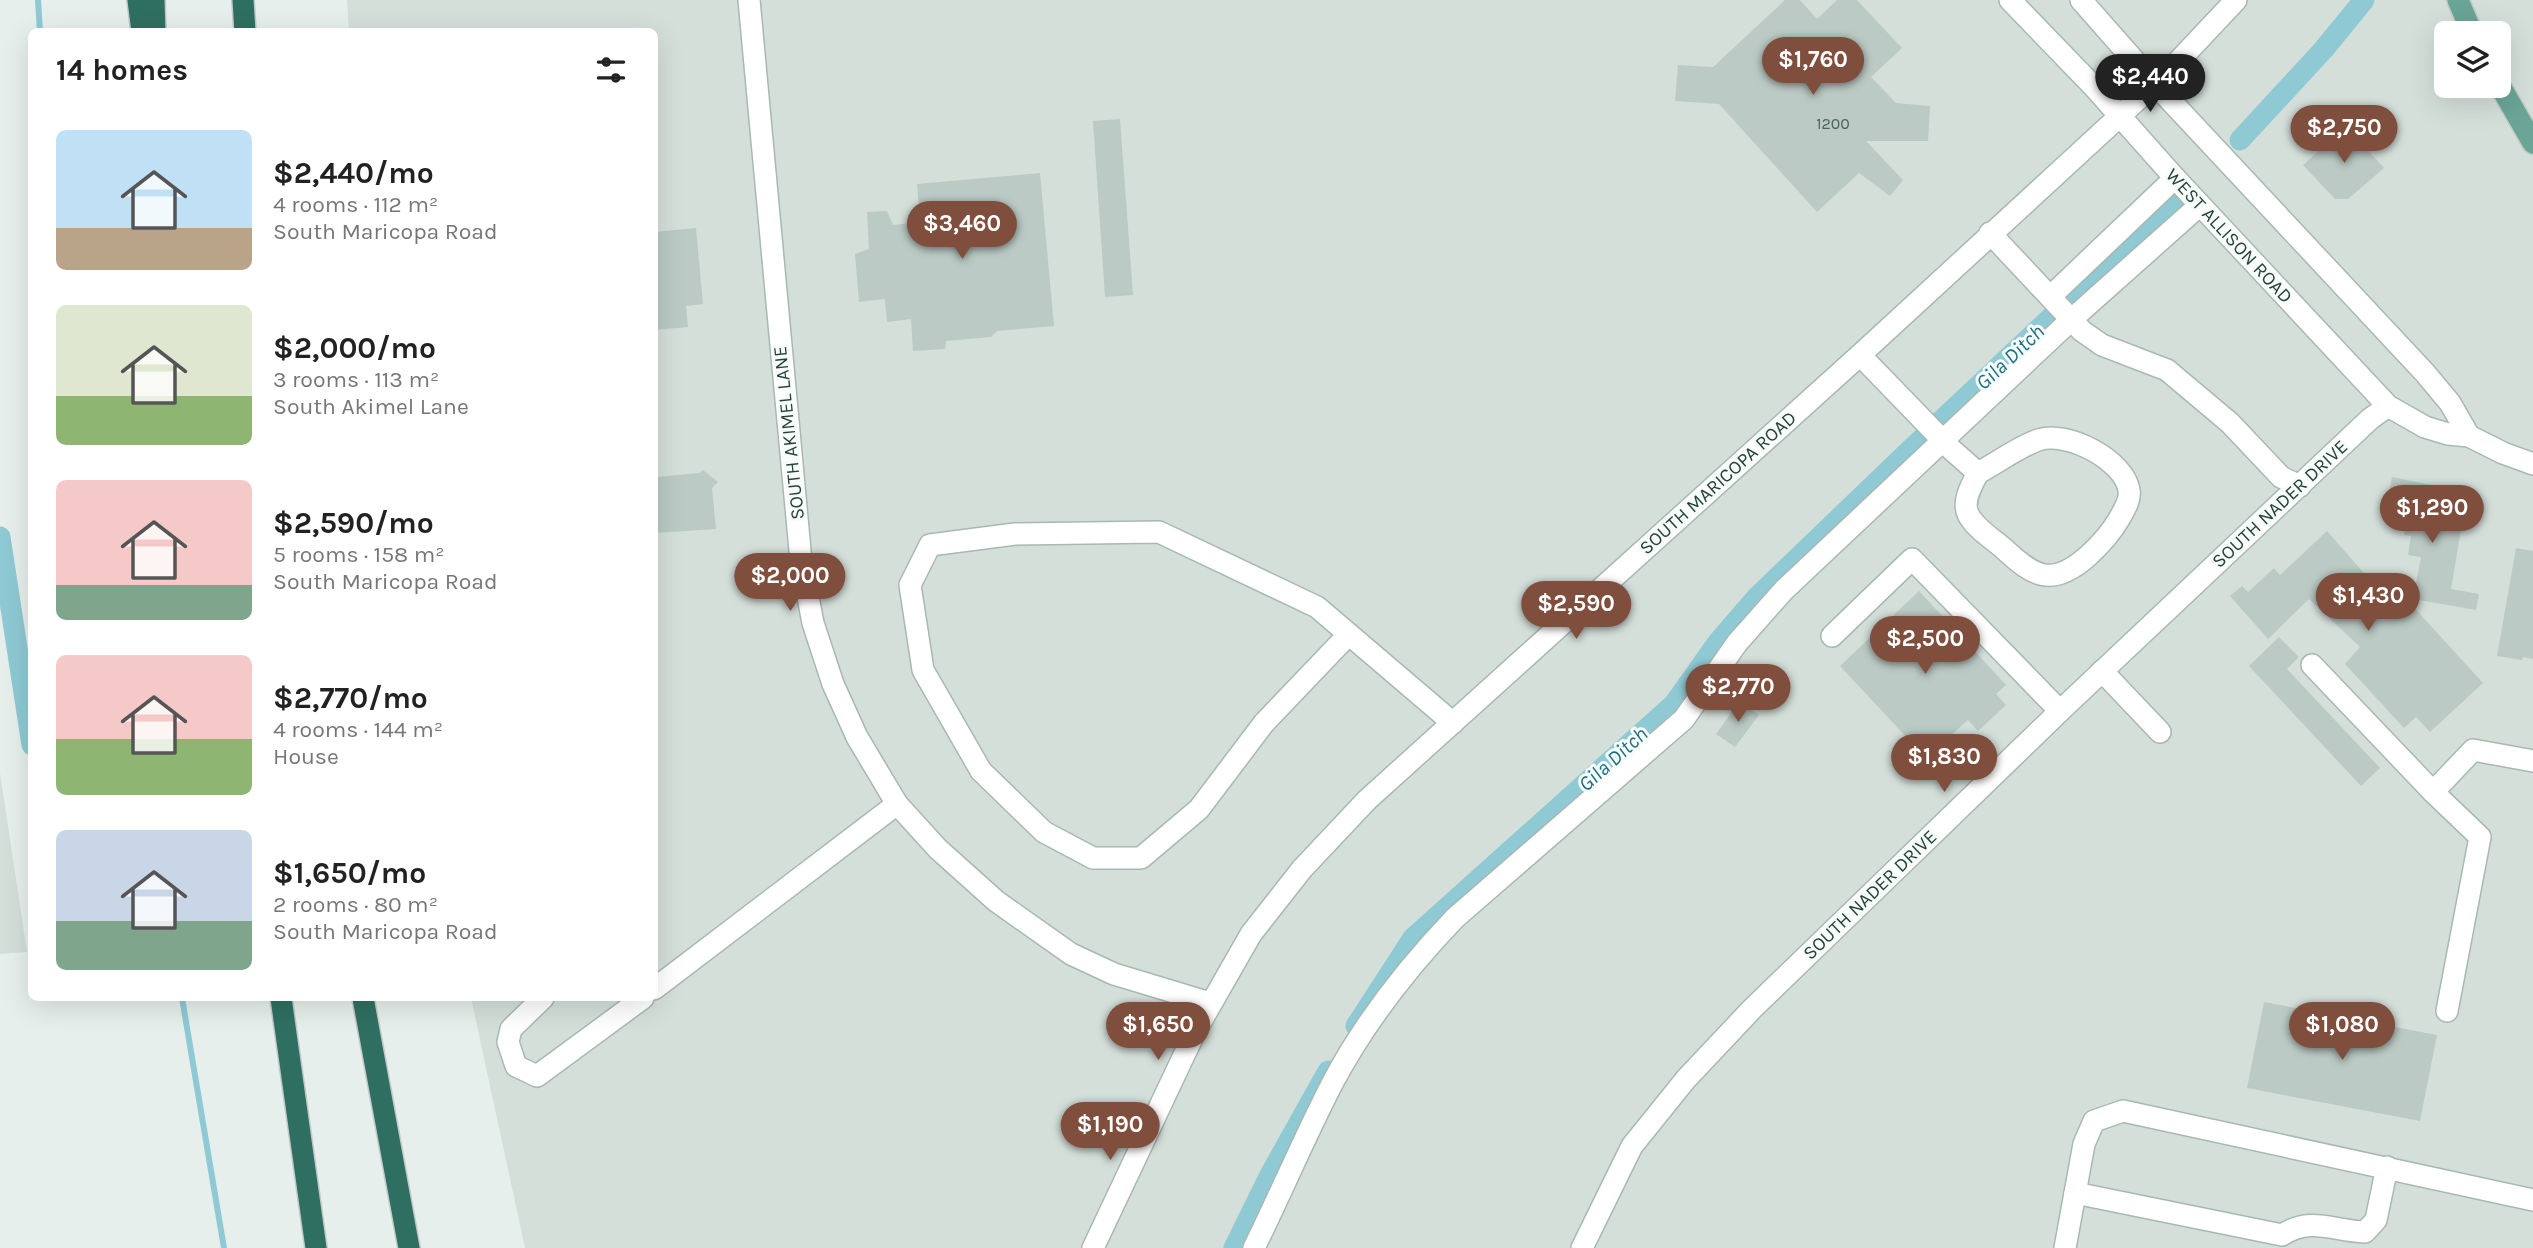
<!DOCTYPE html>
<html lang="en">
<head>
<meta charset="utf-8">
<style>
	:root { --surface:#fff; --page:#f2f2f2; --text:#222; --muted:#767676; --accent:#804e3d }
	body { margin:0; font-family:Karla,sans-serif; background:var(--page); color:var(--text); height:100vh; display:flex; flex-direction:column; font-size:26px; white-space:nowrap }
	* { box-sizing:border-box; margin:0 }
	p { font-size:23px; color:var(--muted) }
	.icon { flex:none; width:38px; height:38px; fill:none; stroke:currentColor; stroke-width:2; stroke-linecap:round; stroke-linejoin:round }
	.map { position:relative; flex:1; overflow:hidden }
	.panel { position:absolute; left:28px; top:28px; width:630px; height:973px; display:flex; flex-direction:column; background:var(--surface); border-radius:10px; box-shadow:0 7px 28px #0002 }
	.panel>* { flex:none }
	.tools { position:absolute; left:2434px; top:21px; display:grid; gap:14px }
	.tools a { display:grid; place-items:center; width:77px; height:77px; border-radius:10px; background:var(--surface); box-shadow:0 7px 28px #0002; font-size:35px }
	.price { position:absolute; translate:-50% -60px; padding:0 16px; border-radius:24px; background:var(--accent); color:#fff; font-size:23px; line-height:46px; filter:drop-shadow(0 2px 4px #0008) }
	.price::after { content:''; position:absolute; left:50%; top:42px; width:21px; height:16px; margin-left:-10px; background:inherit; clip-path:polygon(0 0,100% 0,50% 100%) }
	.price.selected { background:#222; color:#fff }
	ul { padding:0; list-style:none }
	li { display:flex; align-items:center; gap:21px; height:175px; padding:0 28px }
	li span { display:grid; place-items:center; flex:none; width:196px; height:140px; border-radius:10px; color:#555 }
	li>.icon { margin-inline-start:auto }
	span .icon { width:84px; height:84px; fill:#fffc; stroke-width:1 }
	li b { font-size:30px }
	h2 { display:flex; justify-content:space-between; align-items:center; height:84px; padding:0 28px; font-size:30px }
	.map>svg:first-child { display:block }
	.built { fill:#d4dfda; fill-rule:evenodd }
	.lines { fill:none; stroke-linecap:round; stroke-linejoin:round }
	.stream { stroke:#8ec9d4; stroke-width:6 }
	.canal { stroke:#8ec9d4; stroke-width:21 }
	.building { fill:#bbcac4 }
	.minor-casing { stroke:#a8b8b2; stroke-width:24 }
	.major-casing { stroke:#c2cac8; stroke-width:24 }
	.highway-casing { stroke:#c2cac8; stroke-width:24 }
	.minor { stroke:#fff; stroke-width:21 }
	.major { stroke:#6aa596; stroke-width:21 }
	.highway { stroke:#2f6f62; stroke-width:21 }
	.labels { text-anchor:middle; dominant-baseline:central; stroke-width:6; stroke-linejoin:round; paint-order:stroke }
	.number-label { font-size:16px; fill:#4a645c }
	.street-label { font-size:19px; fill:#24423a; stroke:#f7fbf9 }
	.water-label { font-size:21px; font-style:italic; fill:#1c6f80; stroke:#f7fbf9 }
</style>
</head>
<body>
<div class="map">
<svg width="2533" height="1248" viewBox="0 0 2533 1248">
	<rect width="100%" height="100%" fill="#e6efeb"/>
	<!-- built -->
	<g class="built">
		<path d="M347 0H2533V1248H525L471 998H654V32L349 31ZM2446 33H2499V86H2446Z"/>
		<path d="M0 773 27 952 0 954Z"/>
	</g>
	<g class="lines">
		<!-- stream -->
		<g class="stream">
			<path d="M38 0 40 32"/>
			<path d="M182 998 224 1248"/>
		</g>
		<!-- canal -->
		<g class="canal">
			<path d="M2240 140 2324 49 2364 0"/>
			<path d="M0 537 32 745"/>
			<path d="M1356 1026 1413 938 1674 704 1718 642 1756 598 1912 448 2175 201"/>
			<path d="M1234 1248 1271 1173 1328 1071"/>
		</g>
	</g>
	<!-- building -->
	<g class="building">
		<path d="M1785 0H1800L1817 19 1837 0H1857L1902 48 1871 77 1896 103 1930 106 1928 141H1866L1903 180 1890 196 1859 173 1817 212 1719 104 1675 101 1678 65 1713 67Z"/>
		<path d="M1120 119 1133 295 1105 297 1093 121Z"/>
		<path d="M2346 126 2384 168 2348 199H2335L2303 165Z"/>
		<path d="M1040 173 1054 326 997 331 991 337 946 341 945 349 913 351 911 319 887 322 885 299 859 302 855 254 869 249 867 212 887 211 893 225 920 222 917 184Z"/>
		<path d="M696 228 703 304 686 306 688 327 654 330V232Z"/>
		<path d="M703 470 718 482 712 488 716 529 654 533 656 477 700 473Z"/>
		<path d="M2392 477 2446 488 2438 526 2461 530 2451 589 2479 594 2476 610 2413 599 2421 557 2408 555 2411 536 2404 535 2411 496 2389 492Z"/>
		<path d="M2327 531 2398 612 2409 602 2483 683 2430 732 2416 717 2404 728 2345 664 2360 647 2309 599 2268 639 2230 596 2242 586 2248 592 2274 568 2280 575Z"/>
		<path d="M2516 548 2533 551V659L2523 657 2522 660 2497 656Z"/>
		<path d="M1919 591 2006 685 1996 694 2006 705 1978 731 1968 720 1926 758 1840 666Z"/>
		<path d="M2279 637 2299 657 2287 669 2380 768 2361 786 2249 666Z"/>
		<path d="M1740 701 1759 715 1735 747 1716 734Z"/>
		<path d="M2264 1002 2437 1035 2420 1121 2247 1088Z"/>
	</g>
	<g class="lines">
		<defs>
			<g id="minor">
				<path d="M749 0 801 561 813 623 833 684 857 737 897 804 938 849 996 901 1071 954 1114 974 1210 1003"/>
				<path d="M2010 0 2095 88 2175 178 2388 406 2425 427 2448 434 2469 436 2503 453 2533 464"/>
				<path d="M2081 0 2154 83 2425 373 2450 403 2469 436"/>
				<path d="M1990 233 2082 331 2102 345 2167 370 2230 423 2281 477 2300 486"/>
				<path d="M2051 296 2175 178"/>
				<path d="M1860 355 1952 450 1978 473C1997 463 2018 447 2038 440 2067 430 2124 460 2129 490 2131 500 2124 510 2119 519 2111 533 2100 545 2088 556 2052 588 2034 577 2002 547 1991 538 1974 527 1968 514 1962 501 1972 484 1978 473"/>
				<path d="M1349 634 1264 723 1199 809 1141 858H1093L1044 832 981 771 923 670 910 585 930 545 1015 534 1159 532 1317 607 1453 723"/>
				<path d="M1832 636 1912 559 2060 711"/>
				<path d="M2312 665 2433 792 2473 750 2533 761"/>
				<path d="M2102 671 2160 732"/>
				<path d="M2433 792 2480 837 2447 1011"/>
				<path d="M654 989 897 804"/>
				<path d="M543 998 511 1029 508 1042 516 1066 537 1076 643 998"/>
				<path d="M2075 1193 2282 1235C2311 1216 2333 1231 2365 1232L2376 1220 2387 1167"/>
				<path d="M1093 1248 1195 1032 1251 934 1302 869 1367 800 1860 355 2173 67 2236 0"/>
				<path d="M1254 1248C1281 1193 1305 1136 1333 1082 1365 1022 1408 967 1455 918L1684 719 1737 643 1784 590 2072 319 2200 205"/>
				<path d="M1582 1248 1632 1146 1686 1079 1752 1009 2060 711 2370 419 2388 406"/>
				<path d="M2065 1248 2084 1144 2094 1121 2123 1111 2533 1200"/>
			</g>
			<g id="major">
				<path d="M2458 0 2472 33"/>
				<path d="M2499 84 2533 143"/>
			</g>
			<g id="highway">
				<path d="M138 0 142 32"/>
				<path d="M154 0 155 32"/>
				<path d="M243 0 245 32"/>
				<path d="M281 998 316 1248"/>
				<path d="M363 998 409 1248"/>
			</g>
		</defs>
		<!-- minor casing -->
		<use href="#minor" class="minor-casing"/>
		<!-- major casing -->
		<use href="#major" class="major-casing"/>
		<!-- highway casing -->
		<use href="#highway" class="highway-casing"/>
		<!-- minor -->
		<use href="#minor" class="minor"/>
		<!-- major -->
		<use href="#major" class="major"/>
		<!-- highway -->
		<use href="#highway" class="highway"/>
	</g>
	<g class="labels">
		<!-- number labels -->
		<g class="number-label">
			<text x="1833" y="123">1200</text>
		</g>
		<!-- street labels -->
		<g class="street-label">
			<text transform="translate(2229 236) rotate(47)">WEST ALLISON ROAD</text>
			<text transform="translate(789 433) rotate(-96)">SOUTH AKIMEL LANE</text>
			<text transform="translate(1718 483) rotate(-42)">SOUTH MARICOPA ROAD</text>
			<text transform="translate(2280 504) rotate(-43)">SOUTH NADER DRIVE</text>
			<text transform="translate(1870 895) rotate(-44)">SOUTH NADER DRIVE</text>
		</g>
		<!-- water labels -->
		<g class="water-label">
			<text transform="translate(2010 357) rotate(-43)">Gila Ditch</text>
			<text transform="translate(1613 759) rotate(-42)">Gila Ditch</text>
		</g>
	</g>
</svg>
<div class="tools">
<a><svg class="icon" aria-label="layers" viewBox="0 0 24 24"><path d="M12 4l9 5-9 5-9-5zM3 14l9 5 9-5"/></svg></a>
</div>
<b class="price" style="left:1813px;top:97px">$1,760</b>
<b class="price selected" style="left:2150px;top:114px">$2,440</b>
<b class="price" style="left:2344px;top:165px">$2,750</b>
<b class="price" style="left:962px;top:261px">$3,460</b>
<b class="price" style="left:2432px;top:545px">$1,290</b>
<b class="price" style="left:790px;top:613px">$2,000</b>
<b class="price" style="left:2368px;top:633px">$1,430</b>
<b class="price" style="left:1576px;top:641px">$2,590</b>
<b class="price" style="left:1925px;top:676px">$2,500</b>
<b class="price" style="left:1738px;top:724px">$2,770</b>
<b class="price" style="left:1944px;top:794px">$1,830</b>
<b class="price" style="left:1158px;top:1062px">$1,650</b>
<b class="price" style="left:2342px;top:1062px">$1,080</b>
<b class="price" style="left:1110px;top:1162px">$1,190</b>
<section class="panel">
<h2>14 homes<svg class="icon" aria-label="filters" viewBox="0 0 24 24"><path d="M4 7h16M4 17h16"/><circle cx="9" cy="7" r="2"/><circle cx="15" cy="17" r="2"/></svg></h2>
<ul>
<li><span style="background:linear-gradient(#bfe0f5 70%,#b9a48a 0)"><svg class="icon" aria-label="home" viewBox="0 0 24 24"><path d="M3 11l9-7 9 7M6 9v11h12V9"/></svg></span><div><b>$2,440/mo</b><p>4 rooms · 112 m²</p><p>South Maricopa Road</p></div></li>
<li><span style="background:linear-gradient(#dfe7d0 65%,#8fb573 0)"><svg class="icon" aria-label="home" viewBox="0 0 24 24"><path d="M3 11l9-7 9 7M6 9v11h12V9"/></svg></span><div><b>$2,000/mo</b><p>3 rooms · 113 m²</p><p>South Akimel Lane</p></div></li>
<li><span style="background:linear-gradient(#f6c9c9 75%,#7fa58c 0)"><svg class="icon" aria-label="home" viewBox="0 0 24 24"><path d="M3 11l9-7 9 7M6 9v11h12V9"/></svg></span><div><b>$2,590/mo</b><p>5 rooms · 158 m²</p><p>South Maricopa Road</p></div></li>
<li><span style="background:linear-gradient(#f6c9c9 60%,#8fb573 0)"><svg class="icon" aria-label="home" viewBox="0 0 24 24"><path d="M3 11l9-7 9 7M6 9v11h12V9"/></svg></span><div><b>$2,770/mo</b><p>4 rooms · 144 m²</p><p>House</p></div></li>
<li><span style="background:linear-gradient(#c9d6e8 65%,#7fa58c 0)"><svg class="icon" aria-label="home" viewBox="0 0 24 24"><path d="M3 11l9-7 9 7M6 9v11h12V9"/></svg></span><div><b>$1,650/mo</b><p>2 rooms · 80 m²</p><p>South Maricopa Road</p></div></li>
</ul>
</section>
</div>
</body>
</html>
